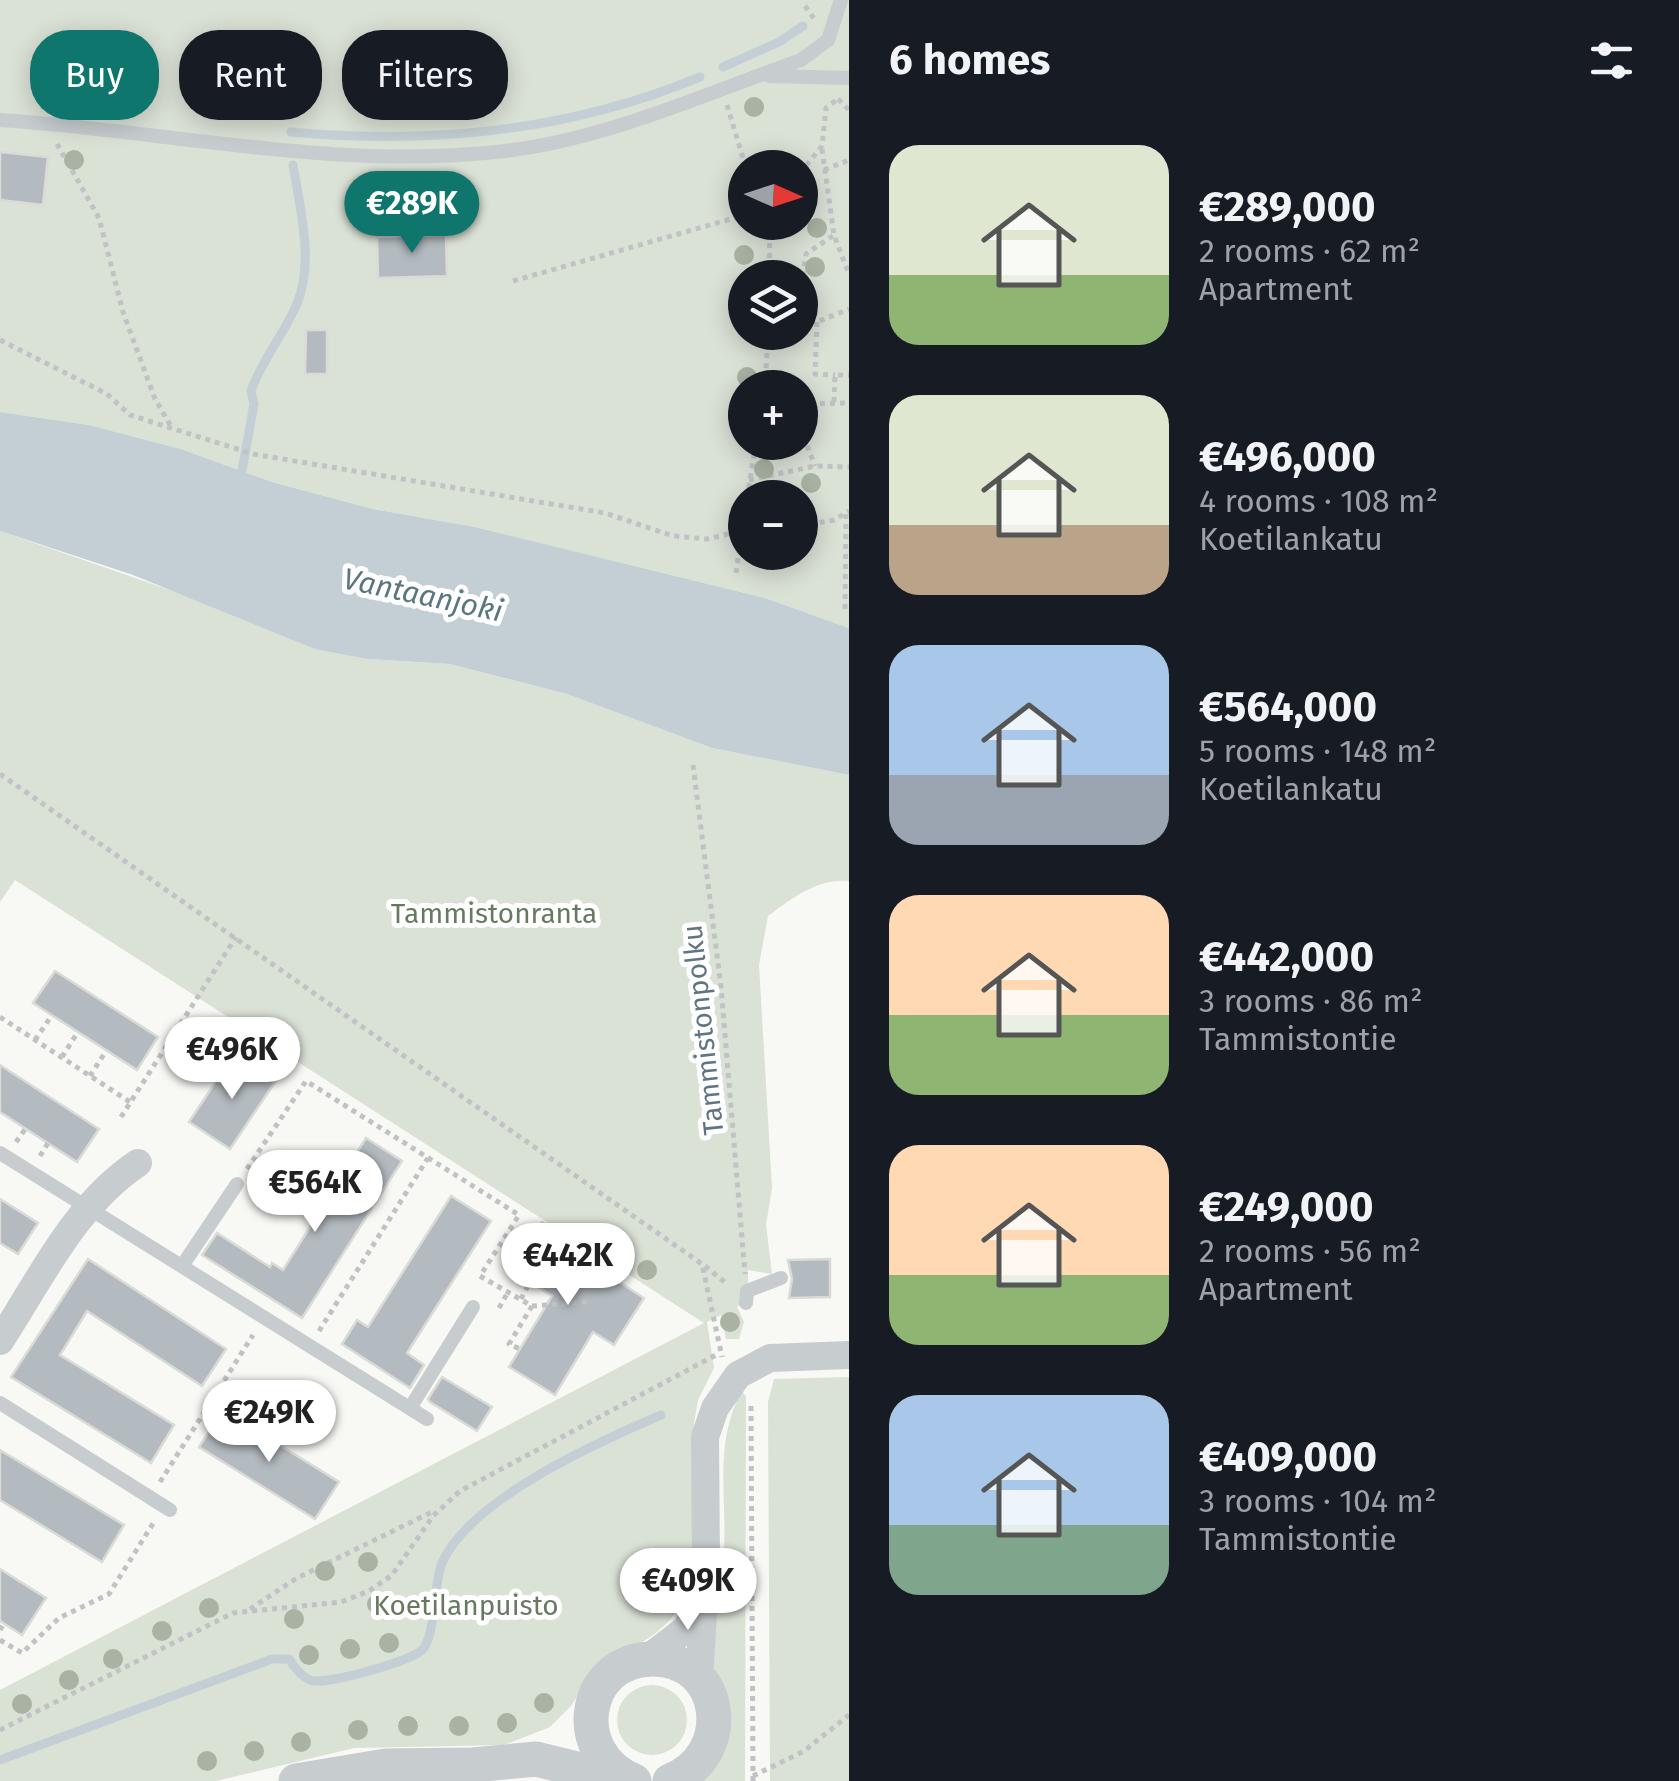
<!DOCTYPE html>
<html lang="en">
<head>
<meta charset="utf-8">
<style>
	:root { --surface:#171b24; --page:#242831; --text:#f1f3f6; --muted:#9ea1a6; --accent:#0f766e }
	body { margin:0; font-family:"Fira Sans",sans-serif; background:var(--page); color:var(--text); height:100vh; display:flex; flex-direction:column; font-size:38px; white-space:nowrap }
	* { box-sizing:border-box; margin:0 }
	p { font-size:32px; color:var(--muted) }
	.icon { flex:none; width:55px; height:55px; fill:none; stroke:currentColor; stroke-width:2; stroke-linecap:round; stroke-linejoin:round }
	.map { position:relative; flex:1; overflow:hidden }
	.sheet { display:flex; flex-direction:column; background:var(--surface); width:830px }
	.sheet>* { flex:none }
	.banner { position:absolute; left:30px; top:30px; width:668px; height:90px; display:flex; gap:20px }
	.needle { width:65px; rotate:93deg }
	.fabs { position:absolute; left:728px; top:150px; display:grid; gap:20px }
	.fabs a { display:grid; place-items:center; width:90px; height:90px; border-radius:50%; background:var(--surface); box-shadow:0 5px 25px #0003; font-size:50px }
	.price { position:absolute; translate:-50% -85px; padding:0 22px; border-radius:35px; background:#fff; color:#222; font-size:32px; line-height:65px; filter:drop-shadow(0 2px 5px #0008) }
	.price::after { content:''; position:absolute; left:50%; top:60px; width:30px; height:22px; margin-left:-15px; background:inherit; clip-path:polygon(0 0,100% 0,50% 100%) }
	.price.active { background:var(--accent); color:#fff }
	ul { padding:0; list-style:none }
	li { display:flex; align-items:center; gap:30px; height:250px; padding:0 40px }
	li span { display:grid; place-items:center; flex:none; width:280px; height:200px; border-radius:30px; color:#555 }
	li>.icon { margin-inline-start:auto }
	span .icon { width:120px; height:120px; fill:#fffc; stroke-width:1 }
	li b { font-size:42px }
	h2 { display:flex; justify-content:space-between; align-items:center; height:120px; padding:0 40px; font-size:42px }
	.tag { padding:0 35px; border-radius:40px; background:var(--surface); box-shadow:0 5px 25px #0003; font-size:35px; line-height:90px }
	.tag.active { background:var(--accent); color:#fff }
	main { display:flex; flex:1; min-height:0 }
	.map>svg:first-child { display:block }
	.green { fill:#dae1d5; fill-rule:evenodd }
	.water { fill:#c3cfd4 }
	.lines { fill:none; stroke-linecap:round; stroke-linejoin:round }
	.stream { stroke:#c3cfd4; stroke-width:9 }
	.building { fill:#b3bbc0; stroke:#dadad7; stroke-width:2.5 }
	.path { stroke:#c0c3c5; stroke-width:5; stroke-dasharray:5 5; stroke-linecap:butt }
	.service { stroke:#c7cccf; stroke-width:14 }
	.minor { stroke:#c7cccf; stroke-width:28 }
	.tertiary { stroke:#c7cccf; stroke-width:35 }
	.tree { fill:#a8b3a3 }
	.labels { text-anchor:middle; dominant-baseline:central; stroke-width:10; stroke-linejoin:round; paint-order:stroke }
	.park-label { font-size:28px; fill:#667a60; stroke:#fff }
	.street-label { font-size:28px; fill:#607583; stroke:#fff }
	.water-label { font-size:30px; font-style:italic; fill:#5a767e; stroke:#fff }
</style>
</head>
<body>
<main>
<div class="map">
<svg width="849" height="1781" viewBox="0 0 849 1781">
	<rect width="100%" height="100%" fill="#f8f8f5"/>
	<!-- green -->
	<g class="green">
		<path d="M0 0H849V628L765 598 475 527 373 509 272 482 181 449 89 425 0 412ZM745 168H800V222H745ZM745 278H800V332H745ZM745 388H800V442H745ZM745 498H800V552H745Z"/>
		<path d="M0 531 368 659 450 664 567 694 712 748 849 775V881C818 878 792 898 768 916L759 965 772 1188 766 1225 772 1274 748 1270V1301L737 1307 744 1322 739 1339H726L721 1315 707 1322 714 1368 698 1400 694 1423V1558L685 1597 671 1619 656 1633 590 1676 571 1706 550 1727 504 1745 354 1748 216 1781H0V1690L704 1323 15 880 0 902Z"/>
		<path d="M849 1377V1781H770L768 1402 774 1379Z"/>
		<path d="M742 1391 746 1397 745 1781H704C720 1757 727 1722 724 1693 722 1680 712 1669 710 1656 707 1628 718 1600 722 1573 731 1511 710 1448 742 1391Z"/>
		<circle cx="652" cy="1720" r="35"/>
	</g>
	<!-- water -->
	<path class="water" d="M0 412 89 425 181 449 272 482 373 509 475 527 765 598 849 628V775L712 748 567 694 450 664 368 659 315 649 133 575 0 531Z"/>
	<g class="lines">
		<!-- stream -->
		<g class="stream">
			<path d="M723 67 779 42 803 26"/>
			<path d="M291 132C432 145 570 131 700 77"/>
			<path d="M242 471 254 404 251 391C261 362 283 335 296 306 315 264 300 209 293 165"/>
			<path d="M0 1760 272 1659H289C294 1667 301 1676 310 1680 325 1686 407 1662 421 1651 436 1639 433 1585 442 1563 470 1499 598 1442 661 1415"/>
		</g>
	</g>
	<!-- building -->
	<g class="building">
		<path d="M0 152 48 157 43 205 0 200Z"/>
		<path d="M446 235 447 276 378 278 377 237Z"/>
		<path d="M306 330H327V374H305Z"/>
		<path d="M55 971 158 1037 137 1070 33 1003Z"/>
		<path d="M234 1054 275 1082 230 1149 189 1122Z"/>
		<path d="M0 1065 99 1129 77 1162 0 1112Z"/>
		<path d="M366 1138 402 1161 302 1318 202 1255 217 1233 270 1267 272 1263 283 1270Z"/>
		<path d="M451 1196 491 1221 407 1353 424 1365 410 1388 342 1344 357 1320 368 1327Z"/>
		<path d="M0 1199 38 1223 18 1254 0 1243Z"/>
		<path d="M542 1222 579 1246 575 1253 644 1298 614 1345 593 1332 555 1395 509 1367 552 1296 511 1270Z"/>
		<path d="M88 1259 226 1349 202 1386 87 1311 60 1355 174 1425 151 1463 11 1377Z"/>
		<path d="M830 1259V1297L789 1298 792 1279 788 1260Z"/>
		<path d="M442 1377 492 1407 477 1431 430 1402 428 1399Z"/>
		<path d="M223 1410 339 1482 315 1519 199 1447Z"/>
		<path d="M0 1450 124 1525 102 1562 0 1500Z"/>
		<path d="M0 1569 46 1598 22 1635 0 1621Z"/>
	</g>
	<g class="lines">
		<!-- path -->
		<g class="path">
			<path d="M805 6 815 20"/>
			<path d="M838 99 849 110"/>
			<path d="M727 105 746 168"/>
			<path d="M57 144 99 218 123 312 155 399 172 428"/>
			<path d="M822 149 834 235 849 274"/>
			<path d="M824 170 849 160"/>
			<path d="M800 173 822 146 826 108 838 99"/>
			<path d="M769 278 770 222"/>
			<path d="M513 281 745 215"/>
			<path d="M800 296 806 254 834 235"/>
			<path d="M800 321 817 322 849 309"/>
			<path d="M817 322 815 374 835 375"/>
			<path d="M0 340 107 394 130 415 253 454 605 513 673 536 707 539 745 530"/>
			<path d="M765 388 768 332"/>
			<path d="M834 402 835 375H849"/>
			<path d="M800 404 849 403"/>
			<path d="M800 427 815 466"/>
			<path d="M749 480 815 466 849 467"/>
			<path d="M747 498 756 442"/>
			<path d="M846 514 845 610 849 611"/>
			<path d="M800 526 834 520 849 511"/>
			<path d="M736 573 745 509"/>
			<path d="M693 765 721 987 745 1274"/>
			<path d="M0 774 702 1264 722 1357"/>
			<path d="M0 1017 130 1102"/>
			<path d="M35 1040 52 1015"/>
			<path d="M62 1057 78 1032"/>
			<path d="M90 1076 106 1051"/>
			<path d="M121 1117 236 937"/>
			<path d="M16 1142 26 1128"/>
			<path d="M40 1156 48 1143"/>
			<path d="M247 1169 306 1081 519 1215 480 1276 532 1306 509 1344 520 1349"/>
			<path d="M705 1266 727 1284"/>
			<path d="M521 1299 530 1282"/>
			<path d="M532 1306 587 1302"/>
			<path d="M499 1308 508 1292"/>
			<path d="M319 1331 428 1158"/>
			<path d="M751 1406 753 1781"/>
			<path d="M160 1482 253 1335"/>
			<path d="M250 1609 297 1578 434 1511"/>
			<path d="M0 1630 4 1623"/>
			<path d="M0 1640 22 1653 59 1618 109 1594 154 1522"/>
			<path d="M0 1730 233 1613 341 1602 369 1591 392 1575 433 1516 460 1491 716 1355"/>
			<path d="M753 1776 804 1751 849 1715"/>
		</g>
		<!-- service -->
		<g class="service">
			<path d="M769 76 849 78"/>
			<path d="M0 120C169 131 335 171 505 151 607 139 705 94 801 60L828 40 841 0"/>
			<path d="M0 1153 427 1419"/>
			<path d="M182 1266 237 1184"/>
			<path d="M746 1303 747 1291 781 1278"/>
			<path d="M0 1403 170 1510"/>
			<path d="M410 1408 473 1307"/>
		</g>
		<!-- minor -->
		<g class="minor">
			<path d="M0 1341C41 1278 75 1205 138 1163"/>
			<path d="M647 1659 686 1629 701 1601"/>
			<path d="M699 1680 706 1564 705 1437 715 1408 738 1375 770 1358 849 1355"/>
		</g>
		<!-- tertiary -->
		<g class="tertiary">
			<path d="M296 1781 386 1766 473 1765 536 1759 585 1771H614"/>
			<path d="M634 1781C568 1755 581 1659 653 1659 725 1659 736 1756 670 1781"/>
		</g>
	</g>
	<!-- trees -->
	<g class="tree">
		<circle cx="754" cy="107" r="10"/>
		<circle cx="74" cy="160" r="10"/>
		<circle cx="817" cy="228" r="10"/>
		<circle cx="744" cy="255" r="10"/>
		<circle cx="815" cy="267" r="10"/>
		<circle cx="747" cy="377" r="10"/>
		<circle cx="764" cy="469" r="10"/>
		<circle cx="811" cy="483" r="10"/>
		<circle cx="647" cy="1270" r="10"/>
		<circle cx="730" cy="1322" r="10"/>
		<circle cx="368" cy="1562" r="10"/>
		<circle cx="325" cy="1571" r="10"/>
		<circle cx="377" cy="1604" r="10"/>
		<circle cx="209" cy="1608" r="10"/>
		<circle cx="294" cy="1619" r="10"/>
		<circle cx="162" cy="1631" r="10"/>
		<circle cx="389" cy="1643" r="10"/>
		<circle cx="350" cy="1649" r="10"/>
		<circle cx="309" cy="1655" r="10"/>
		<circle cx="113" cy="1659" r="10"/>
		<circle cx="69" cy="1680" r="10"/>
		<circle cx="544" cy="1703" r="10"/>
		<circle cx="22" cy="1704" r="10"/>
		<circle cx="507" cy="1723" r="10"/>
		<circle cx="408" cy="1726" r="10"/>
		<circle cx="459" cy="1726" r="10"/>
		<circle cx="358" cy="1730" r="10"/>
		<circle cx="301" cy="1742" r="10"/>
		<circle cx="254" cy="1751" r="10"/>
		<circle cx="207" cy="1761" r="10"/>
	</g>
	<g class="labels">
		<!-- park labels -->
		<g class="park-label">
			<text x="494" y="913">Tammistonranta</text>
			<text x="466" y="1605">Koetilanpuisto</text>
		</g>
		<!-- street labels -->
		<g class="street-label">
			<text transform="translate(703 1030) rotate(-96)">Tammistonpolku</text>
		</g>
		<!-- water labels -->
		<g class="water-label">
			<text transform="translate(423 595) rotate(12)">Vantaanjoki</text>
		</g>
	</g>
</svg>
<div class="fabs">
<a><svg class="needle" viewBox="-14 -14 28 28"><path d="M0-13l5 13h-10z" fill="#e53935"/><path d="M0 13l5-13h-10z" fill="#9ea1a6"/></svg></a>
<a><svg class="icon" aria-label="layers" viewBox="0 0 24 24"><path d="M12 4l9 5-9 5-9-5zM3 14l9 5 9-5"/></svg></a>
<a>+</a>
<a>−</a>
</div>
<b class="price active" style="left:412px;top:256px">€289K</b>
<b class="price" style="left:232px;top:1102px">€496K</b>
<b class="price" style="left:315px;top:1235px">€564K</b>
<b class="price" style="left:568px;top:1308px">€442K</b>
<b class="price" style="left:269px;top:1465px">€249K</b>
<b class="price" style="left:688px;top:1633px">€409K</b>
<div class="banner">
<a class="tag active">Buy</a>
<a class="tag">Rent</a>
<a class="tag">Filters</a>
</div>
</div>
<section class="sheet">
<h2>6 homes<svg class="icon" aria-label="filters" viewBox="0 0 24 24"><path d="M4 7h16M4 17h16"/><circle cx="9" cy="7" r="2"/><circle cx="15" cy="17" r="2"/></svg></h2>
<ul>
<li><span style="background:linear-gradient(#dfe7d0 65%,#8fb573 0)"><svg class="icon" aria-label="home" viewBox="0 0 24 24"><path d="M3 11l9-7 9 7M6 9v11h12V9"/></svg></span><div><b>€289,000</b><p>2 rooms · 62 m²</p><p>Apartment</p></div></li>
<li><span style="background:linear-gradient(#dfe7d0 65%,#b9a48a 0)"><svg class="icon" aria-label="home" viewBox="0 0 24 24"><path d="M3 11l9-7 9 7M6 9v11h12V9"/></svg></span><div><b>€496,000</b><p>4 rooms · 108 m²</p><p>Koetilankatu</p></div></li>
<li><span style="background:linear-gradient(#a9c7e8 65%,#9aa5b1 0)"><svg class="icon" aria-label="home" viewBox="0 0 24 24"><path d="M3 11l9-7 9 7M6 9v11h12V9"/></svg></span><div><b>€564,000</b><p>5 rooms · 148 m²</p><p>Koetilankatu</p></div></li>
<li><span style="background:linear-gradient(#ffd9b3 60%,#8fb573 0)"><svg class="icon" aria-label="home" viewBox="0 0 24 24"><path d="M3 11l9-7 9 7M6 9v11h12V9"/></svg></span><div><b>€442,000</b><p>3 rooms · 86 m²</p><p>Tammistontie</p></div></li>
<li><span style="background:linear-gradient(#ffd9b3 65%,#8fb573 0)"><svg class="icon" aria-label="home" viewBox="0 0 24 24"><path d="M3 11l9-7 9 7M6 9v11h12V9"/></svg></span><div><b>€249,000</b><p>2 rooms · 56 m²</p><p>Apartment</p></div></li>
<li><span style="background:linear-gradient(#a9c7e8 65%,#7fa58c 0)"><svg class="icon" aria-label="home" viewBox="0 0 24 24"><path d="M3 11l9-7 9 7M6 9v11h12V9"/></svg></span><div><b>€409,000</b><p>3 rooms · 104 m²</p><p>Tammistontie</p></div></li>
</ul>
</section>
</main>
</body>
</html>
